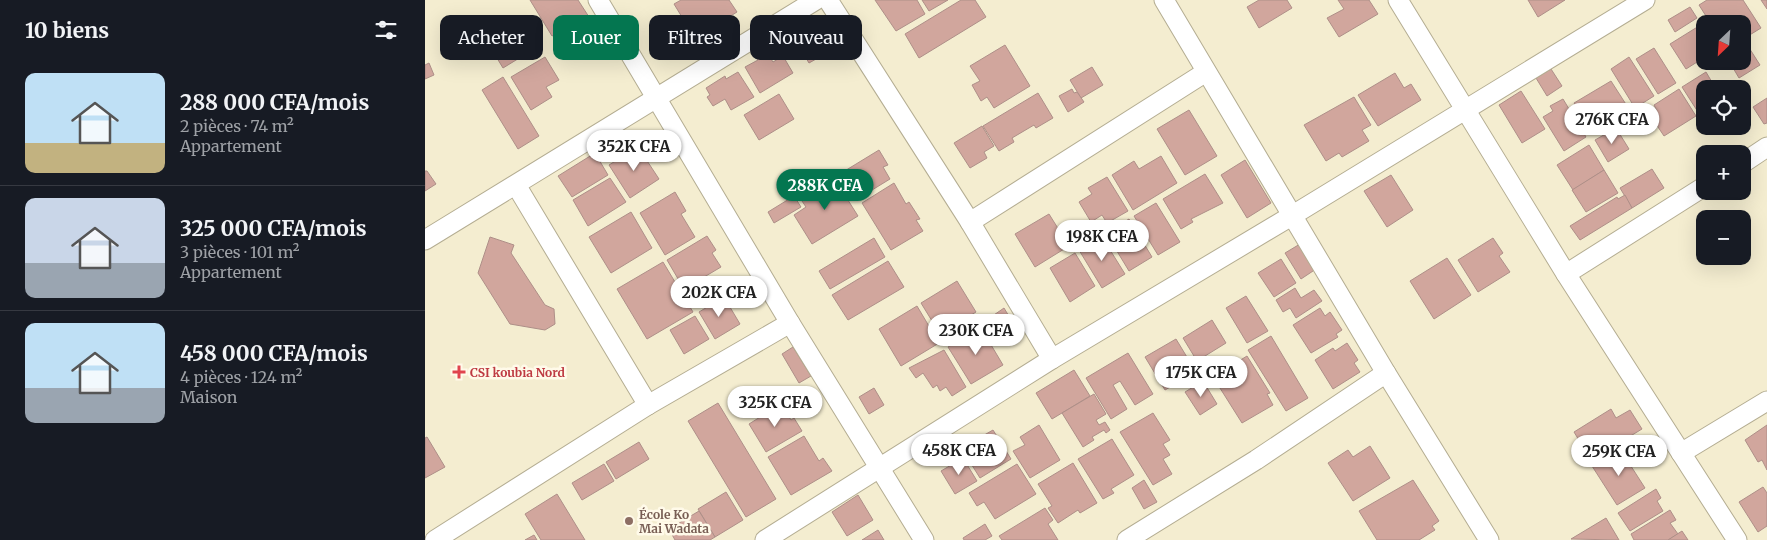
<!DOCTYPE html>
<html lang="fr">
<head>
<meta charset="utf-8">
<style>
	:root { --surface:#171b24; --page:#242831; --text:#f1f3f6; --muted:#9ea1a6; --line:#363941; --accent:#047650 }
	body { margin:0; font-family:Merriweather,serif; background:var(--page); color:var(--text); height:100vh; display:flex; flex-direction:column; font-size:19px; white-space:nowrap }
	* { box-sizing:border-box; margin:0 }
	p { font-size:16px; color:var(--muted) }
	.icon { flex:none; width:28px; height:28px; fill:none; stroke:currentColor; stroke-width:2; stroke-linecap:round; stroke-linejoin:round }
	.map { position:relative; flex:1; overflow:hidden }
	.details { display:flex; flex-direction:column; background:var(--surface); width:425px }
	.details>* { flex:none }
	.banner { position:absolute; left:15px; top:15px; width:475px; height:45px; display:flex; gap:10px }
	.needle { width:32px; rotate:205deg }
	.buttons { position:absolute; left:1271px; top:15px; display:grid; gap:10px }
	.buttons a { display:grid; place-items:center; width:55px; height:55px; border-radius:10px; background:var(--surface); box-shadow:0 5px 20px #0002; font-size:25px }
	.price { position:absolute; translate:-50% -42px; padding:0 11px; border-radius:18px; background:#fff; color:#222; font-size:16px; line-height:32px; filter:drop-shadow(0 1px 2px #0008) }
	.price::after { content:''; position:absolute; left:50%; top:30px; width:15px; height:11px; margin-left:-8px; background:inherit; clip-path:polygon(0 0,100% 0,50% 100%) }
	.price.selected { background:var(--accent); color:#fff }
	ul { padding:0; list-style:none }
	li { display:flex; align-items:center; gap:15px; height:125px; padding:0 25px }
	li+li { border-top:1px solid var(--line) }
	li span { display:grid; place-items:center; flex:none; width:140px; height:100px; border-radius:10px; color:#555 }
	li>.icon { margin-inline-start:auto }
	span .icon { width:60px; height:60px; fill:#fffc; stroke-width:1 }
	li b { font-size:21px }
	h2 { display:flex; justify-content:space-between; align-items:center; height:60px; padding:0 25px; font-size:21px }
	.pill { padding:0 18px; border-radius:10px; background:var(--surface); box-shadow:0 5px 20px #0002; font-size:18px; line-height:45px }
	.pill.selected { background:var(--accent); color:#fff }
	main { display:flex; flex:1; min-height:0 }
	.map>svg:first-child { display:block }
	.building { fill:#d1a69d; stroke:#ae8f88 }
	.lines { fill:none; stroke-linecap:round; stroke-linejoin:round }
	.minor-casing { stroke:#b4ad92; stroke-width:21 }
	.minor { stroke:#fff; stroke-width:19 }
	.health-dot { fill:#e0444e; stroke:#fffae9; stroke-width:2 }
	.education-dot { fill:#8d6e63; stroke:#fffae9; stroke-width:2 }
	.labels { text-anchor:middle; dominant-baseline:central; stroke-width:5; stroke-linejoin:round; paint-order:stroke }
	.health-label { font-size:12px; font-weight:bold; fill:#be3a42; stroke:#fffae9; text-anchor:start }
	.education-label { font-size:12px; font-weight:bold; fill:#785e54; stroke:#fffae9; text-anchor:start }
</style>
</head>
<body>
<main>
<section class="details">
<h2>10 biens<svg class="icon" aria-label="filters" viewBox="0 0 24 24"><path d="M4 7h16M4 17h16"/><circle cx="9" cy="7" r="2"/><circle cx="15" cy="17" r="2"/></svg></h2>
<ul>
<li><span style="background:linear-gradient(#bfe0f5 70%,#c2b280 0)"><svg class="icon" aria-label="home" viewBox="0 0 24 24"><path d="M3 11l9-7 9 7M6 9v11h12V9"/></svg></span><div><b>288 000 CFA/mois</b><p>2 pièces · 74 m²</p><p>Appartement</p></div></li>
<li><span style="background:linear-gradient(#c9d6e8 65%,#9aa5b1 0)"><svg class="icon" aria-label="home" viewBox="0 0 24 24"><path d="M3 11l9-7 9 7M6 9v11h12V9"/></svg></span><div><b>325 000 CFA/mois</b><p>3 pièces · 101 m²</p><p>Appartement</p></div></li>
<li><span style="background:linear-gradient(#bfe0f5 65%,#9aa5b1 0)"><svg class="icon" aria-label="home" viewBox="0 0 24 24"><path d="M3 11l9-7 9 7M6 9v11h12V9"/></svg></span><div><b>458 000 CFA/mois</b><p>4 pièces · 124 m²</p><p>Maison</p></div></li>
</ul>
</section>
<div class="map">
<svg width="1342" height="540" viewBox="0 0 1342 540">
	<rect width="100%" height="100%" fill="#f4edd0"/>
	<!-- building -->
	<g class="building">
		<path d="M105 0H153L164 17 127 36Z"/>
		<path d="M256 0H304L312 12 265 41 255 24 260 22 249 4Z"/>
		<path d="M450 0H492L500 14 471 31Z"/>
		<path d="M497 0H523L504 11Z"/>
		<path d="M536 0H550L561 17 494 58 480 34Z"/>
		<path d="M834 0H862L867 8 834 28 822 7Z"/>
		<path d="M913 0H944L953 14 914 37 902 18 919 9Z"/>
		<path d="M1103 0H1140L1113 17Z"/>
		<path d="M1282 0H1318L1336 28 1323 36 1320 31 1318 32V24H1286L1274 5Z"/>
		<path d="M1336 0H1342V9Z"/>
		<path d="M1265 7 1272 18 1250 32 1243 20Z"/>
		<path d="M387 21 395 34 403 29 414 46 384 63 369 38 380 31 377 28Z"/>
		<path d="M76 24 96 57 78 68 58 35Z"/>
		<path d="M1274 26 1280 36V57L1261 69 1245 44Z"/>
		<path d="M1321 43 1335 65 1314 78 1304 61H1318V46Z"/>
		<path d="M580 45 605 86 569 108 562 97 556 101 547 85 555 81 545 66Z"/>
		<path d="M1229 48 1251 83 1233 94 1211 59Z"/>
		<path d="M340 50 348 62 358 56 368 73 335 93 320 67 333 60 330 56Z"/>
		<path d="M120 57 134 80 121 87 127 97 106 110 86 77Z"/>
		<path d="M1204 57 1229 96 1210 108 1186 69Z"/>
		<path d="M4 63 9 75 0 79V65Z"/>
		<path d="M667 67 678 85 656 98 645 80Z"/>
		<path d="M1126 69 1137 86 1122 96 1111 78Z"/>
		<path d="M313 72 329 97 306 110 300 99 288 106 282 97 285 95 281 88 300 76 301 79Z"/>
		<path d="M1281 72 1291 89H1280V123L1257 87Z"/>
		<path d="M970 73 979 88 986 84 996 100 953 126 933 95Z"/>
		<path d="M78 77 114 136 93 149 57 90Z"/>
		<path d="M1186 81 1204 109 1167 132 1149 103Z"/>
		<path d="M647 89 649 93 652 92 659 102 643 112 634 96Z"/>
		<path d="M1254 89 1271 116 1239 136 1225 115 1232 111 1229 105Z"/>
		<path d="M1096 91 1120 129 1097 143 1074 105Z"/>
		<path d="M613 93 628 118 611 128 609 125 587 138 589 142 574 151 558 126Z"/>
		<path d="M354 94 369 119 334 140 319 115Z"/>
		<path d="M929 97 946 125 937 130 944 141 917 157 914 153 901 161 879 125Z"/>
		<path d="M1342 98V123L1339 124 1328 107Z"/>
		<path d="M1138 99 1161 137 1139 151 1118 117 1128 111 1125 106Z"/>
		<path d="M764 110 792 156 760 175 732 129Z"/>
		<path d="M557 126 569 146 559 152 562 158 545 168 529 143Z"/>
		<path d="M1191 128 1204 149 1183 162 1170 140Z"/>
		<path d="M1164 145 1179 170 1148 190 1132 165Z"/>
		<path d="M213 147 234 179 205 198 184 165Z"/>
		<path d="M454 150 463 165 458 167 465 179 434 198 418 172Z"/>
		<path d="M170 153 183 175 147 197 133 176Z"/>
		<path d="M736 156 752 183 708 210 687 175 709 161 714 169Z"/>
		<path d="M820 160 846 203 822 218 796 175Z"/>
		<path d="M1227 169 1239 188 1207 208 1195 188Z"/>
		<path d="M1179 170 1193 193 1161 212 1147 190Z"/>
		<path d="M0 171H2L11 184 0 191Z"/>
		<path d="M780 174 798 203 766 219 768 222 756 229 738 199Z"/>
		<path d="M966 175 988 210 962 227 939 191Z"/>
		<path d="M682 177 703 211 682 223 677 215 666 222 654 202 667 194 663 188Z"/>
		<path d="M185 178 201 202 163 226 148 200Z"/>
		<path d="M409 178 433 216 387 244 369 215 381 207 375 198Z"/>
		<path d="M469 183 481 204 484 202 495 219 491 220 498 231 466 250 437 203Z"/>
		<path d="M250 192 261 211 256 214 270 237 240 255 215 213Z"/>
		<path d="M1200 195 1207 208 1155 240 1145 226 1192 197 1193 199Z"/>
		<path d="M369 196 376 207 349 223 343 212Z"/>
		<path d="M731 203 755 242 733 255 709 216Z"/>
		<path d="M206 212 227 248 186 273 164 237Z"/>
		<path d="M624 214 644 246 610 267 590 234Z"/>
		<path d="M704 219 727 257 704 271 681 233Z"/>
		<path d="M282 236 291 250 287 253 296 267 259 289 242 260Z"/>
		<path d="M65 237 89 245 86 253 120 305 129 309 130 324 120 330 85 324 53 273Z"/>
		<path d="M677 237 700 274 677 288 654 250Z"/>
		<path d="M449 238 460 257 405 289 394 271Z"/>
		<path d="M1068 238 1078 253 1074 256 1085 272 1053 292 1033 260Z"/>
		<path d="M875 244 891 269 876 279 860 253Z"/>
		<path d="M650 253 670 286 645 302 625 268Z"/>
		<path d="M1022 258 1046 295 1009 319 985 281Z"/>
		<path d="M856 259 871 283 849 297 833 273Z"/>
		<path d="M463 261 479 287 423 320 407 295Z"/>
		<path d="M238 262 268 312 222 339 192 289Z"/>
		<path d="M532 281 551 312 515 334 496 303Z"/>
		<path d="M870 288 876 298 889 290 897 301 871 318 865 308 858 312 851 300Z"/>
		<path d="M821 296 843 331 822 343 801 308Z"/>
		<path d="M299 297 315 324 290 339 274 312Z"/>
		<path d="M492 306 514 343 476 366 454 329Z"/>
		<path d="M579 308 588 323 575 331 566 317Z"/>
		<path d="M895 308 900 316 905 312 917 330 911 334 913 337 886 353 868 325Z"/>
		<path d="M270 316 284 339 259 354 245 330Z"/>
		<path d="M787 320 801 343 772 361 758 338Z"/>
		<path d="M556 328 578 365 546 384 523 347Z"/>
		<path d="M846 336 883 398 861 411 823 350Z"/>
		<path d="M751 339 771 372 740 390 720 357Z"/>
		<path d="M922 343 933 360 929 363 935 372 908 389 890 360 908 348 910 351Z"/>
		<path d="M368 347 386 376 374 383 357 354Z"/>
		<path d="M519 350 541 387 527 396 521 387 515 391 512 385 508 388 498 373 491 378 484 368Z"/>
		<path d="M703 353 728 394 710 405 695 381 688 385 702 409 686 419 661 378Z"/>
		<path d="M822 356 845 393 842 394 848 405 817 423 788 377Z"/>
		<path d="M649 370 665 396 627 419 611 393Z"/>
		<path d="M778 381 792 404 775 415 760 392Z"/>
		<path d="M449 388 459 405 444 414 434 397Z"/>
		<path d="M669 394 681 414 671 420 674 425 680 422 685 430 681 433 679 430 667 437 669 440 658 447 637 413Z"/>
		<path d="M293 403 351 499 321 517 263 421Z"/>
		<path d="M356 404 366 420 369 418 377 431 341 452 324 424Z"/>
		<path d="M1186 409 1191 418 1205 410 1217 429 1166 460 1149 432Z"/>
		<path d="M728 413 745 440 738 444 745 455 738 459 747 474 728 485 695 432Z"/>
		<path d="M614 425 635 460 605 478 588 451 600 445 595 437Z"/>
		<path d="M1342 425V470L1337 460 1333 462 1320 440Z"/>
		<path d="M568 430 586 459 555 478 540 454 557 443 554 438Z"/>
		<path d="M379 436 394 461 398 458 407 471 366 495 343 457Z"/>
		<path d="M2 437 20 467 0 478V438Z"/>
		<path d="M687 439 709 475 686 489 689 493 678 499 653 459Z"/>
		<path d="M214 442 224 459 191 479 181 462Z"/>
		<path d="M945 446 965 478 928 501 903 463 923 450 928 457Z"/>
		<path d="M1195 449 1220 488 1192 505 1167 466Z"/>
		<path d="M538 458 552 481 530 494 516 471Z"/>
		<path d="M648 463 672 503 655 513 653 510 633 523 623 508 627 506 613 484Z"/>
		<path d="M179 464 189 481 157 500 147 483Z"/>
		<path d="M592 464 611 494 570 519 559 502 552 506 544 493Z"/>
		<path d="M719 480 732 502 719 509 707 488Z"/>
		<path d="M988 480 1014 521 1007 526 1010 530 994 540H952L934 511Z"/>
		<path d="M1338 487 1342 493V526L1333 532 1314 502Z"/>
		<path d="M1231 489 1236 498 1232 501 1238 511 1205 531 1193 513Z"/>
		<path d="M301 492 318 520 290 537 273 509Z"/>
		<path d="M132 494 160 540H116L100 514Z"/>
		<path d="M433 495 448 520 422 536 407 512Z"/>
		<path d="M620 508 628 520 623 524 633 540H577L574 536Z"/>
		<path d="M1245 510 1251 520 1245 523 1253 534 1243 540H1209L1206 534Z"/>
		<path d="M274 511 290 537 285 540H250L244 529Z"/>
		<path d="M1181 518 1194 540 1146 539Z"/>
		<path d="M560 524 567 536 560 540H539L538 538Z"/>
		<path d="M453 530 459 540H437Z"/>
		<path d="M1257 531 1263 540H1243Z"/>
		<path d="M109 535 112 540H100Z"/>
	</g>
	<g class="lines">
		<defs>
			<g id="minor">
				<path d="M173 0 365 323 499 540"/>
				<path d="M403 0 545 222 627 359"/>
				<path d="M739 0 961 373 1064 540"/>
				<path d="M973 0 1141 274 1312 540"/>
				<path d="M1318 163 1342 147"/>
				<path d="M91 185 223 405"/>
				<path d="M545 222 781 72"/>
				<path d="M0 240 391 0"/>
				<path d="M1141 274 1280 186"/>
				<path d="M1256 453 1342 401"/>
				<path d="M10 540 223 405 365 323"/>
				<path d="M340 540 627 359 868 215 1220 0"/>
				<path d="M702 540 831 460 961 373"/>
			</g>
		</defs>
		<!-- minor casing -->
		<use href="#minor" class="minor-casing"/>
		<!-- minor -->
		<use href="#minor" class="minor"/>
	</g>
	<!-- markers -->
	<path class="health-dot" d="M31.5 364.5h5v5h5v5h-5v5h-5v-5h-5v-5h5z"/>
	<circle class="education-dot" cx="204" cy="521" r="5"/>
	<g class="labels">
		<!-- health labels -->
		<g class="health-label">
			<text x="45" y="372">CSI koubia Nord</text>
		</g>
		<!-- education labels -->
		<g class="education-label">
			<text x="214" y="514">École Ko<tspan x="214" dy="14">Mai Wadata</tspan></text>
		</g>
	</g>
</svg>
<div class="buttons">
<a><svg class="needle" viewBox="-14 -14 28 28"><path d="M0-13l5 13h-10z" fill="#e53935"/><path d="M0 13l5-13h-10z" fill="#9ea1a6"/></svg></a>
<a><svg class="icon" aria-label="locate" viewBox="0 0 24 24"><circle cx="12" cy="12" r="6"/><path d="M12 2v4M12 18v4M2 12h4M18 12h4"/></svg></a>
<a>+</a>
<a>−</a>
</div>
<b class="price" style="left:1187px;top:145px">276K CFA</b>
<b class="price" style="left:209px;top:172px">352K CFA</b>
<b class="price selected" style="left:400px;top:211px">288K CFA</b>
<b class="price" style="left:677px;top:262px">198K CFA</b>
<b class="price" style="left:294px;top:318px">202K CFA</b>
<b class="price" style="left:551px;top:356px">230K CFA</b>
<b class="price" style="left:776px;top:398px">175K CFA</b>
<b class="price" style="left:350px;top:428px">325K CFA</b>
<b class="price" style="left:534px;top:476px">458K CFA</b>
<b class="price" style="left:1194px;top:477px">259K CFA</b>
<div class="banner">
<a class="pill">Acheter</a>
<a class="pill selected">Louer</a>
<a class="pill">Filtres</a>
<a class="pill">Nouveau</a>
</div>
</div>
</main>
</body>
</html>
